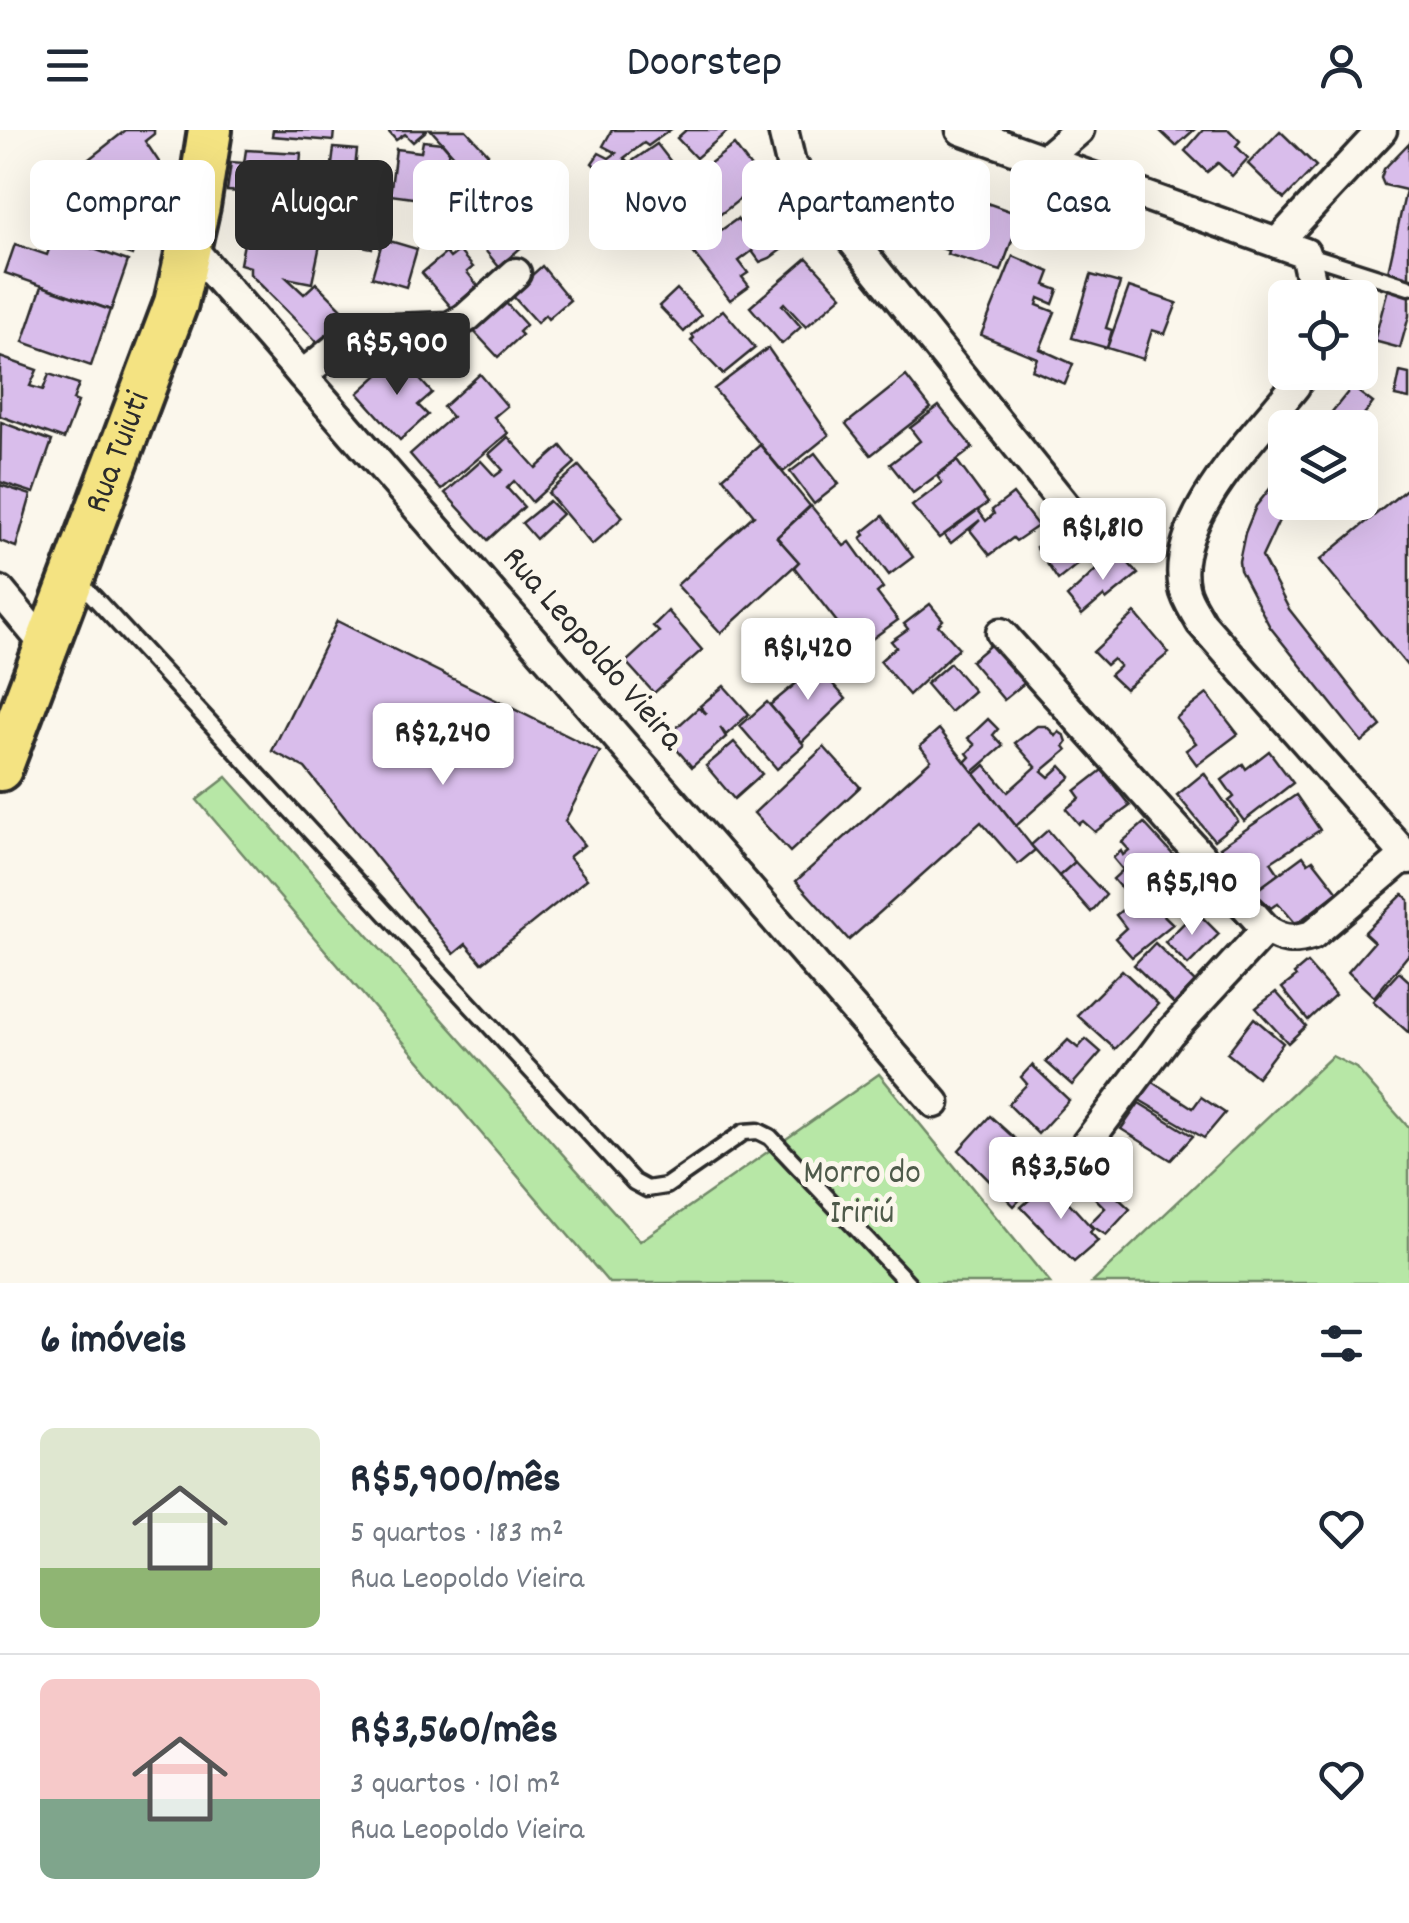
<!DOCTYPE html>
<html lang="pt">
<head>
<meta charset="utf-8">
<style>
	:root { --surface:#fff; --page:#f6f6f7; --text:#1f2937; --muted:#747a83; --line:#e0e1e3; --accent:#2b2b2b }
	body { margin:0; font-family:Dekko,sans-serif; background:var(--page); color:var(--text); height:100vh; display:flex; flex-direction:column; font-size:38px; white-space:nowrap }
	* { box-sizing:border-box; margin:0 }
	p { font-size:32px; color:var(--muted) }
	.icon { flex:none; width:55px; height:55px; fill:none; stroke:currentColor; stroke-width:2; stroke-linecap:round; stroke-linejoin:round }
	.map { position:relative; height:1153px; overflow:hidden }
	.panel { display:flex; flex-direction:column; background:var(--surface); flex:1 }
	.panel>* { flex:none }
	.banner { position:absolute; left:30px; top:30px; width:1350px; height:90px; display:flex; gap:20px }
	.fabs { position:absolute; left:1268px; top:150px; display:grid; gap:20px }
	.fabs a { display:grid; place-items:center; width:110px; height:110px; border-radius:15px; background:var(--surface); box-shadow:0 10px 40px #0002; font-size:50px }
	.price { position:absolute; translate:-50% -85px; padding:0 22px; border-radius:10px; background:#fff; color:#222; font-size:32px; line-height:65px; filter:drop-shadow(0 2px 5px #0008) }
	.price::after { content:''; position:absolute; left:50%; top:60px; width:30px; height:22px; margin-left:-15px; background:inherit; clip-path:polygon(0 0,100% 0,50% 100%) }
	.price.active { background:var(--accent); color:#fff }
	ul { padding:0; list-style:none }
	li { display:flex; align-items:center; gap:30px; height:250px; padding:0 40px }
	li+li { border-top:2px solid var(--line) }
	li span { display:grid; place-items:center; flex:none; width:280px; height:200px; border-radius:15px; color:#555 }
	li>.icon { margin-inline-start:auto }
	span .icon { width:120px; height:120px; fill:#fffc; stroke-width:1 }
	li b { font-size:42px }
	h2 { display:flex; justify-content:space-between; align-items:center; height:120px; padding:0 40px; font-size:42px }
	.tag { padding:0 35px; border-radius:15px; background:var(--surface); box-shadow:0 10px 40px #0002; font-size:35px; line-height:90px }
	.tag.active { background:var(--accent); color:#fff }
	header { display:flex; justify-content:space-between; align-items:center; height:130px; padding:0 40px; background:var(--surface); font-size:45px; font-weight:600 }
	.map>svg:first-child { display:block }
	.green { fill:#b7e7a6; stroke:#718968; stroke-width:2.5 }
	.building { fill:#d9bdeb; stroke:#2b2b2b; stroke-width:2.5 }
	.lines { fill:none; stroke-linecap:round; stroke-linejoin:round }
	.lane-casing { stroke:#2b2b2b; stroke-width:21 }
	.street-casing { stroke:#2b2b2b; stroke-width:35 }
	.primary-casing { stroke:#2b2b2b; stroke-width:50 }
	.lane { stroke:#fbf7ec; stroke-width:14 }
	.street { stroke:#fbf7ec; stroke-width:28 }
	.primary { stroke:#f4e382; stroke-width:42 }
	.labels { text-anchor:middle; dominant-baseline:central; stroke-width:10; stroke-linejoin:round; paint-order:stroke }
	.street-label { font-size:35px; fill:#2b2b2b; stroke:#fbf7ec }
	.park-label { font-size:35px; fill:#4e5a4a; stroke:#fbf7ec }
</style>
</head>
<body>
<header><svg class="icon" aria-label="menu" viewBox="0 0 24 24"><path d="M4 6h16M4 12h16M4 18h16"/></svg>Doorstep<svg class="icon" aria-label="person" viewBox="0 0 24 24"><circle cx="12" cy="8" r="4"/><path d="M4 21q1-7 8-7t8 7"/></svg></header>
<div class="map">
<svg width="1409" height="1153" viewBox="0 0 1409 1153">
	<rect width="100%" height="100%" fill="#fbf7ec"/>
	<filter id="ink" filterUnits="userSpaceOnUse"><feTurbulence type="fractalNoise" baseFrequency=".01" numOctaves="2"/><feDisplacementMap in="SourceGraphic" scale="20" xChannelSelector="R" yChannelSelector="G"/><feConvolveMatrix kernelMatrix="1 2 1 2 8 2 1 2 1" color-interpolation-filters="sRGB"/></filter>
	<g filter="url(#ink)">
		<!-- green -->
		<g class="green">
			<path d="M227 647 640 1111 879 944 1050 1153H609L197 670Z"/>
			<path d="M1332 926 1356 938 1409 998V1153H1092Z"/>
		</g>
		<!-- building -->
		<g class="building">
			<path d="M126 0H154V4L145 11 161 35 136 54 104 49 89 29Z"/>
			<path d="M273 0H334L333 11 272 6Z"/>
			<path d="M387 0H427L413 12 405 4 396 10Z"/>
			<path d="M431 0H466L488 24 473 47Z"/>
			<path d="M612 0H670L648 16 644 13 624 28 627 31 605 46 592 33 599 23 609 28 616 23 603 16Z"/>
			<path d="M686 0H727L728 1 696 28 677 8Z"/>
			<path d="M1159 0H1194L1176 16Z"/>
			<path d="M1203 0H1229L1240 11 1236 16 1248 28 1232 46 1218 33 1207 42 1185 21Z"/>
			<path d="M1280 1 1316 36 1284 69 1248 34Z"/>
			<path d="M423 11 442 13 449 21 443 72 390 65 396 19 421 22Z"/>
			<path d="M1409 13V151L1387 146 1406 60 1384 55 1381 48 1384 39Z"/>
			<path d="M657 14 685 50 643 81 612 45Z"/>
			<path d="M734 15 762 52 713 90 716 93 706 101 700 94 710 86 683 54Z"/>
			<path d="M334 18 357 20 351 77 327 75Z"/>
			<path d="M246 20 301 23 297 72 240 68 241 62 227 61 231 32 244 33Z"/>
			<path d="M915 43 967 61 946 120 895 101 902 80 888 75 896 55 909 59Z"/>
			<path d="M69 46 149 70 132 125 51 99 56 85 50 82 53 74 59 75 60 71 44 64Z"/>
			<path d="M967 66 1021 85 1001 141 947 124Z"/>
			<path d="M240 68 380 80 372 118 352 114 354 99 318 95 319 92 308 90 307 100 239 94Z"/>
			<path d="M769 71 796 109 770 128 760 132 752 121 739 131 748 143 742 147 749 156 730 170 692 121 737 89 745 99 752 93 748 86Z"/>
			<path d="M853 74 886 85 875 119 846 89Z"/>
			<path d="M500 86 525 114 499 137 475 108Z"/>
			<path d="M259 97 321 110 312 153 287 148 304 164 316 153 345 182 333 192 331 202 319 214 250 144V137L240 134 247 98 258 101Z"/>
			<path d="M54 105 128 131 111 180 5 143 15 114 47 125Z"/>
			<path d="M383 109 417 119 406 157 372 147Z"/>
			<path d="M459 121 473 137 467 142 478 156 452 178 422 143 446 123 450 128Z"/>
			<path d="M1013 126 1050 142 1045 155 1058 160 1053 174 1039 168 1037 175 1055 182 1040 219 1073 234 1065 254 1032 240 1037 228 981 205Z"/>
			<path d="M807 128 842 166 806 197 784 173 782 175 801 197 782 214 750 177Z"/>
			<path d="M542 136 570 170 548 189 545 185 537 193 511 164Z"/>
			<path d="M1091 145 1120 153 1106 198 1112 200 1107 218 1072 208Z"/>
			<path d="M1389 155 1409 161V186L1400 218 1374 211Z"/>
			<path d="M42 156 110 180 91 236 23 212Z"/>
			<path d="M1129 157 1177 173 1165 204 1152 200 1143 229 1107 218Z"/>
			<path d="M677 159 701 185 684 202 659 176Z"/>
			<path d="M505 172 526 195 519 202 522 205 498 227 471 198 496 175 498 178Z"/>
			<path d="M723 180 755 218 723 244 691 211 694 208 692 205Z"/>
			<path d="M768 218 829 305 783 342 714 259Z"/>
			<path d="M399 226 432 263 418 275 428 285 400 310 358 263Z"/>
			<path d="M0 227 37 240 30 256 43 260 49 244 79 254 73 270 78 272 64 309 0 286Z"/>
			<path d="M1400 242 1409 244V269L1395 266Z"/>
			<path d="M480 244 507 276 494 287 508 303 441 360 410 324 452 287 443 277Z"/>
			<path d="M906 246 931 278 871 325 846 294Z"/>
			<path d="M1352 257 1373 273 1353 298H1319Z"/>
			<path d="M939 276 973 318 913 363 890 334 920 311 910 298Z"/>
			<path d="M1 292 52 311 34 363 0 352Z"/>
			<path d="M508 307 536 338 561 316 575 333 532 372 514 351 507 358 524 377 488 410 445 363 481 331 495 346 503 340 489 324Z"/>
			<path d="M760 315 810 376 777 407 799 432 721 503 677 455 754 385 723 347Z"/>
			<path d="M815 323 839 354 814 374 790 342Z"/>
			<path d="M957 331 988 373 939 408 912 376 942 353 937 346Z"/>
			<path d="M579 336 623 387 592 415 548 363Z"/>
			<path d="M1285 340V372H1292L1282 384 1262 427 1289 479 1381 596 1362 612 1270 497 1240 440 1239 431 1245 403 1256 376Z"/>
			<path d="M0 355 31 365 16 417 0 411Z"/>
			<path d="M1409 357V538L1320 430Z"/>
			<path d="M1013 364 1038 396 1016 411 1013 408 990 425 970 400 980 390 951 413 944 405 978 380 986 391 994 384 992 380Z"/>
			<path d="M549 371 562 384 536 409 522 393Z"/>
			<path d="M811 376 844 416 850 412 883 458 877 463 898 490 858 519 794 437 799 432 777 407Z"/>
			<path d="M883 386 913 427 889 445 861 408 865 405 863 402Z"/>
			<path d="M1074 391 1094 421 1058 450 1036 417Z"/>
			<path d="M1117 420 1138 444 1106 470 1104 466 1082 485 1067 467Z"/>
			<path d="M930 474 943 490 938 495 959 518 909 565 880 531 896 517 891 511 908 499 904 494Z"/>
			<path d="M668 481 702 520 654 563 626 532 659 502 653 496Z"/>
			<path d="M1135 483 1169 523 1125 559 1110 545 1120 536 1113 529 1106 535 1093 522Z"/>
			<path d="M337 491 600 622 565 691 584 715 569 727 587 749 482 833 466 814 454 824 305 638 272 621Z"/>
			<path d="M1000 507 1033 546 1004 570 971 531Z"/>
			<path d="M950 533 974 561 950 582 926 554Z"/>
			<path d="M817 536 846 569 802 612 770 575Z"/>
			<path d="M724 556 749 584 726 605 720 597 726 607 692 637 666 607 698 578 707 584 700 576Z"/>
			<path d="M1207 564 1238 604 1197 635 1186 620 1196 613 1176 588Z"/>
			<path d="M767 572 804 615 777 639 740 596Z"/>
			<path d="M988 589 998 599 993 605 1003 616 973 642 965 632 970 627 967 623 975 615 968 608Z"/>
			<path d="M1037 596H1046L1056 606 1059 602 1065 606 1067 612 1064 616 1067 620 1042 641 1049 647 1061 636 1071 647 1016 696 975 644 985 635 1008 662 1036 637 1015 613Z"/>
			<path d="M939 599 1035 720 1018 734 981 692 849 810 796 751 931 630 920 616Z"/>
			<path d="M734 612 762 644 734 669 706 636Z"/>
			<path d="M824 617 860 657 790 722 754 683Z"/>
			<path d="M1269 621 1293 653 1244 691 1229 671 1234 667 1222 650 1243 634 1246 639Z"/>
			<path d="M1102 640 1130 676 1095 702 1083 691 1079 694 1066 679 1080 668 1075 661Z"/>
			<path d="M1204 643 1238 691 1214 710 1177 665Z"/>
			<path d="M1296 665 1320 700 1271 732 1279 744 1254 762 1220 717Z"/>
			<path d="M1144 693 1176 728 1144 755 1139 750 1125 763 1113 749 1123 740 1113 728 1121 721 1123 725 1129 720 1122 712Z"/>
			<path d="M1048 700 1075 732 1059 746 1031 715Z"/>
			<path d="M1303 726 1308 733 1313 730 1338 762 1296 794 1278 773 1271 778 1254 762Z"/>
			<path d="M1075 732 1106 765 1091 782 1059 746Z"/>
			<path d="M1142 764 1173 794 1132 827 1115 808 1126 798 1116 785Z"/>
			<path d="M1403 764 1409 770V824L1374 867 1348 842 1374 812 1364 803Z"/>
			<path d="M1196 781 1219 804 1188 835 1165 812Z"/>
			<path d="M1155 813 1195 852 1174 874 1134 835Z"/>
			<path d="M1307 833 1335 865 1308 890 1282 858 1296 847 1294 844Z"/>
			<path d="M1122 840 1158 874 1115 919 1077 885Z"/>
			<path d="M1399 842 1409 851V903L1373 871Z"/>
			<path d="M1276 862 1306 896 1288 913 1256 878Z"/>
			<path d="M1254 888 1283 913 1257 947 1227 923Z"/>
			<path d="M1086 909 1101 922 1072 955 1046 932 1068 910 1078 918Z"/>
			<path d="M1032 935 1069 970 1038 1004 1008 974 1027 954 1021 947Z"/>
			<path d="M1150 950 1193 978 1201 967 1225 983 1204 1008 1136 968Z"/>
			<path d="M1139 973 1193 1006 1171 1030 1121 999Z"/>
			<path d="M990 986 1048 1039 1014 1076 959 1020Z"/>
			<path d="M1050 1052 1093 1099 1090 1102 1098 1111 1074 1132 1021 1077Z"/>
			<path d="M1103 1054 1130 1079 1106 1105 1089 1094 1105 1078 1092 1065Z"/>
		</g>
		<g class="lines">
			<defs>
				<g id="lane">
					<path d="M1306 124 1409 157"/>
					<path d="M79 451 634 1052 647 1059 666 1056 744 1002 758 1001 770 1007 908 1153"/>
				</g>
				<g id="street">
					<path d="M783 0 791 34 1067 378"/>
					<path d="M961 0 1305 123 1315 168"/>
					<path d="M1044 30 1079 0"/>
					<path d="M1277 113 1382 0"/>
					<path d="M190 116 935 973"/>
					<path d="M1302 242 1295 256C1256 306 1169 390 1184 458 1186 470 1196 483 1201 493L1409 729"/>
					<path d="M302 245 351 206 367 200 449 197 466 188 516 143"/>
					<path d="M0 461 45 515"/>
					<path d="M1001 503 1266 799C1282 810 1293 811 1312 805L1406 725"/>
					<path d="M1059 1050 1169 904 1266 799"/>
				</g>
				<g id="primary">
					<path id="s1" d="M0 639 176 173 198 76 210 0"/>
				</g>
			</defs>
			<!-- lane casing -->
			<use href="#lane" class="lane-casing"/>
			<!-- street casing -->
			<use href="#street" class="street-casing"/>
			<!-- primary casing -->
			<use href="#primary" class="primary-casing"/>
			<!-- lane -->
			<use href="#lane" class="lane"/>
			<!-- street -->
			<use href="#street" class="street"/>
			<!-- primary -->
			<use href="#primary" class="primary"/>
		</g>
	</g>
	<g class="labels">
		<!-- street labels -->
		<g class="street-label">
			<text stroke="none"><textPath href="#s1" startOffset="338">Rua Tuiuti</textPath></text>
			<text transform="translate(591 520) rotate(49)">Rua Leopoldo Vieira</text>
		</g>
		<!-- park labels -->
		<g class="park-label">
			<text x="862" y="1045">Morro do<tspan x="862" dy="40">Iririú</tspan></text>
		</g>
	</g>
</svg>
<div class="fabs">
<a><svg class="icon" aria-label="locate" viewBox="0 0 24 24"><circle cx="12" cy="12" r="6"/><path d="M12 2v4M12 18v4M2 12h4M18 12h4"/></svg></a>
<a><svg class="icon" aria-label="layers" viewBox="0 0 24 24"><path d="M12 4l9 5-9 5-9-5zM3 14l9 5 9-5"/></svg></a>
</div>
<b class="price active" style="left:397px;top:268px">R$5,900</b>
<b class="price" style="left:1103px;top:453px">R$1,810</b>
<b class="price" style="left:808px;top:573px">R$1,420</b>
<b class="price" style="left:443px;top:658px">R$2,240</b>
<b class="price" style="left:1192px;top:808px">R$5,190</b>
<b class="price" style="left:1061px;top:1092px">R$3,560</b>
<div class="banner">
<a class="tag">Comprar</a>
<a class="tag active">Alugar</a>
<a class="tag">Filtros</a>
<a class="tag">Novo</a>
<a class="tag">Apartamento</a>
<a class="tag">Casa</a>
</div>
</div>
<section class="panel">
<h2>6 imóveis<svg class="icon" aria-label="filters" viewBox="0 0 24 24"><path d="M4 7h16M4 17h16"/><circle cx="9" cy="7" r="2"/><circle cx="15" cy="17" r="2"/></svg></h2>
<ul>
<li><span style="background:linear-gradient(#dfe7d0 70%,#8fb573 0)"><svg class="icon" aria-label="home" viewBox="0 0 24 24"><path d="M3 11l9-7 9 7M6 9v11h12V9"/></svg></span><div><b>R$5,900/mês</b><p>5 quartos · 183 m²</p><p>Rua Leopoldo Vieira</p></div><svg class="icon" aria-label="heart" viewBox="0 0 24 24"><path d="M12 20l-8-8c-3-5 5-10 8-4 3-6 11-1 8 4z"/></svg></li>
<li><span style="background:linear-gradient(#f6c9c9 60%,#7fa58c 0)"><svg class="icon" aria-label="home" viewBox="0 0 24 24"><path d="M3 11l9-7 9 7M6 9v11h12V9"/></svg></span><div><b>R$3,560/mês</b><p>3 quartos · 101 m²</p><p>Rua Leopoldo Vieira</p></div><svg class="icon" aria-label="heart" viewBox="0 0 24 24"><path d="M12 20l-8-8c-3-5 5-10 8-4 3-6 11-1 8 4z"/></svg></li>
</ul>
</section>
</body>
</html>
